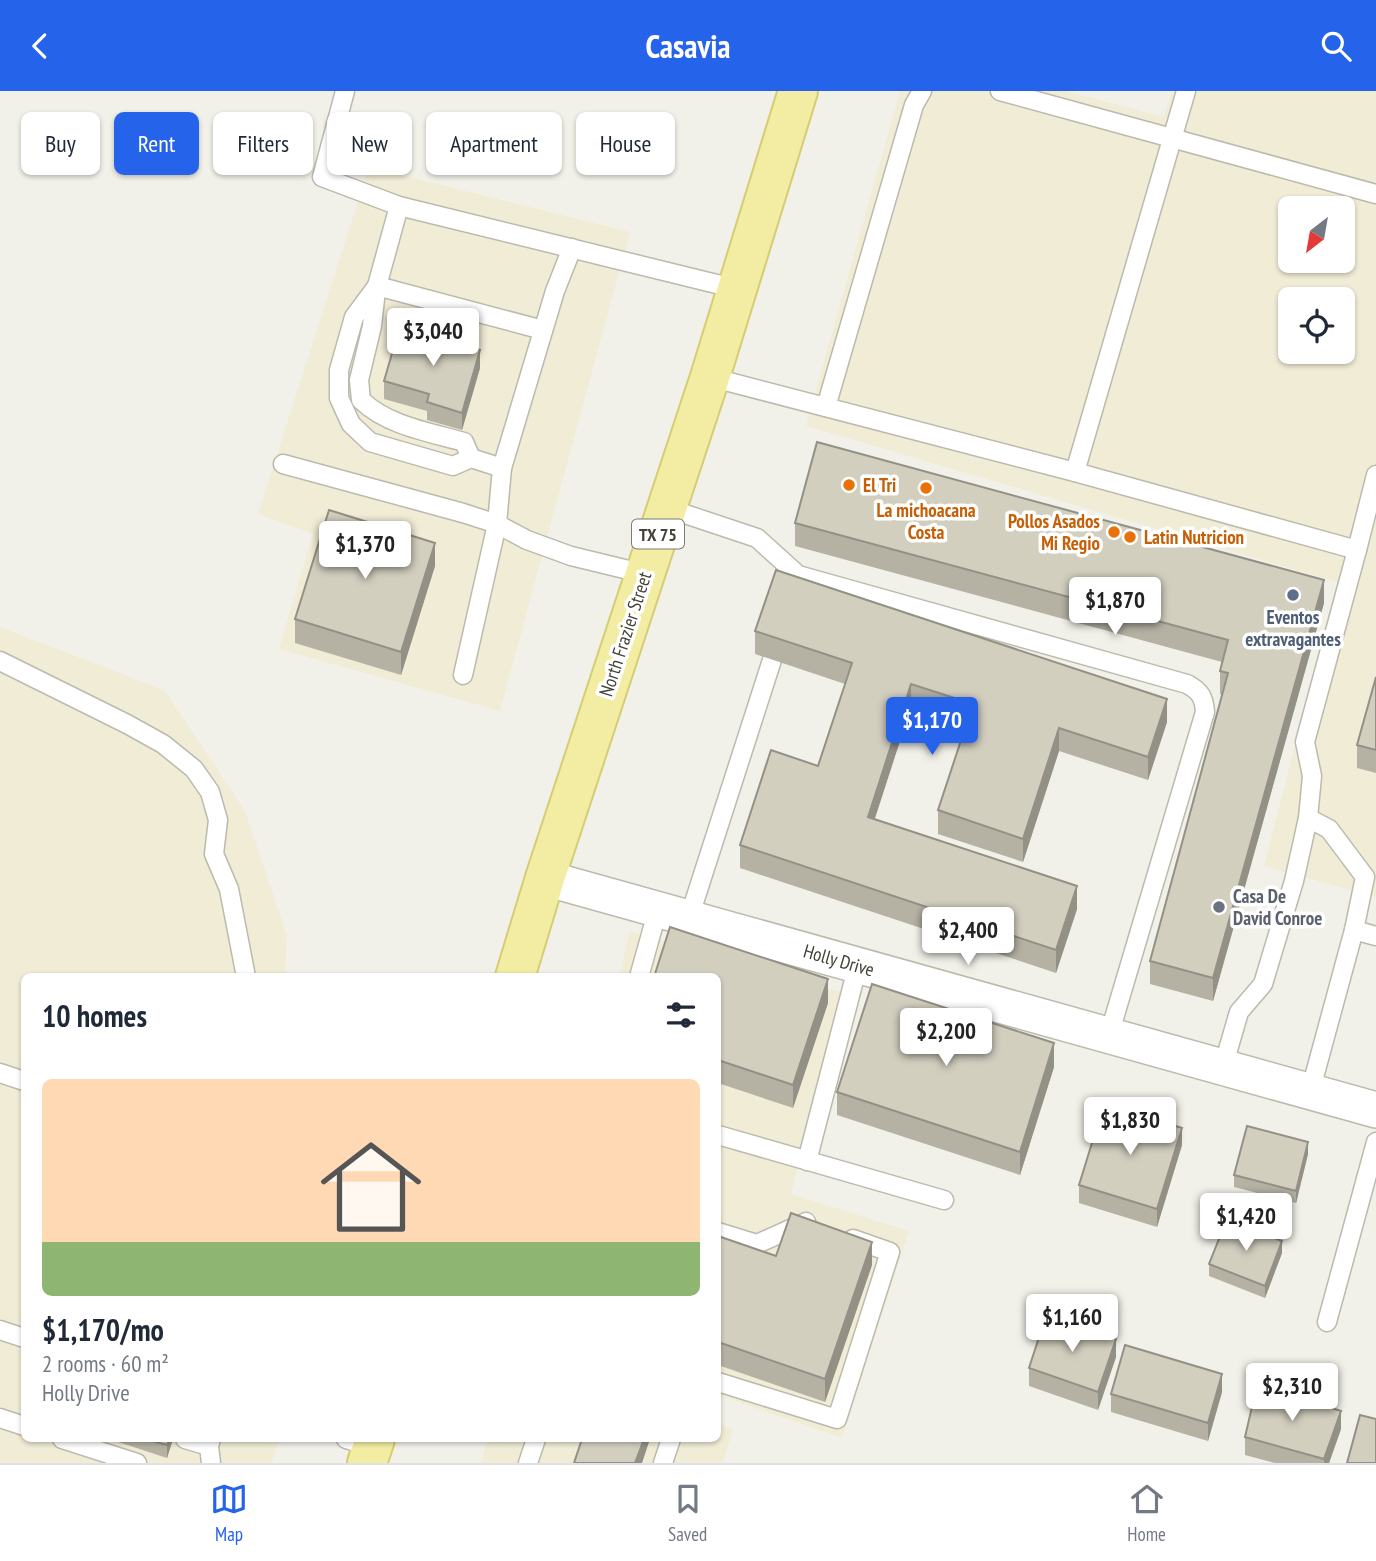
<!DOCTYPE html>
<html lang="en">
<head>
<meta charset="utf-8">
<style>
	:root { --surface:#fff; --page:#f6f6f7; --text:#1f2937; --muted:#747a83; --line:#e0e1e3; --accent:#2563eb }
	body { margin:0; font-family:"PT Sans Narrow",sans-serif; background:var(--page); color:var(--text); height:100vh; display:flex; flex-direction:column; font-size:26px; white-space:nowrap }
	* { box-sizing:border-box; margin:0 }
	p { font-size:23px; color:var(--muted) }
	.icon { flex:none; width:38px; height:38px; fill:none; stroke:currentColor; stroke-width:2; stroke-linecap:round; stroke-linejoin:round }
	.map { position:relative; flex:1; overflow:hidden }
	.side { position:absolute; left:21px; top:882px; width:700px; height:469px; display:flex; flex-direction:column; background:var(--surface); border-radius:10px; box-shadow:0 2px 5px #0004 }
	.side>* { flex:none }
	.hud { position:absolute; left:21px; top:21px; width:700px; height:63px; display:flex; gap:14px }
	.needle { width:46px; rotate:211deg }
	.controls { position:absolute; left:1278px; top:105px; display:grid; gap:14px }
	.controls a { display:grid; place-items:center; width:77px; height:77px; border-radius:10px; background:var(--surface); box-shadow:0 2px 5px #0004; font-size:35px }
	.price { position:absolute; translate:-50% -60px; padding:0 16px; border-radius:7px; background:#fff; color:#222; font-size:23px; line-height:46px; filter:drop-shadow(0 2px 4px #0008) }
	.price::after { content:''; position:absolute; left:50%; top:42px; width:21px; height:16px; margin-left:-10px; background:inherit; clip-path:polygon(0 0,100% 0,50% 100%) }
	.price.on { background:var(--accent); color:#fff }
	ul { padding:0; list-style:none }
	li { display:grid; align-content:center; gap:14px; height:371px; padding:0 21px }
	li span { display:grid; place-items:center; height:217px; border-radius:10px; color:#555 }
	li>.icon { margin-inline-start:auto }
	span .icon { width:126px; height:126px; fill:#fffc; stroke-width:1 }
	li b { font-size:30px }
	h2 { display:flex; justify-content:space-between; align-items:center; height:84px; padding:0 21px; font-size:30px }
	.tag { padding:0 24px; border-radius:10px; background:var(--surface); box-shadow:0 2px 5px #0004; font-size:24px; line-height:63px }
	.tag.on { background:var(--accent); color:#fff }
	header { display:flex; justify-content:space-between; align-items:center; height:91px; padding:0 21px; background:var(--accent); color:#fff; font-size:32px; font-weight:700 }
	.dock { display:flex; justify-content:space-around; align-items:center; height:98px; border-top:2px solid var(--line); background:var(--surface); font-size:19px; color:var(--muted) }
	.dock a { display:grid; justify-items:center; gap:4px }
	.dock .on { color:var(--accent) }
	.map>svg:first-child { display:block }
	.commercial { fill:#f1ecd6; fill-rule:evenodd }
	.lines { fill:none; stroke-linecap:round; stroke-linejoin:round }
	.service-casing { stroke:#bcbaac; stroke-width:21 }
	.minor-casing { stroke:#bcbaac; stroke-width:38 }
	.primary-casing { stroke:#d5cd74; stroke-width:42 }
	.service { stroke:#fff; stroke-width:18 }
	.minor { stroke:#fff; stroke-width:35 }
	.primary { stroke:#f2eda2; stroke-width:38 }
	.wall { fill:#b5b2a4 }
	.shaded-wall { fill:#939186 }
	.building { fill:#d2cfbf; stroke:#939186; stroke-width:2 }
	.food-dot { fill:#e8710a; stroke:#fff; stroke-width:2.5 }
	.service-dot { fill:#5c6f8a; stroke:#fff; stroke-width:2.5 }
	.worship-dot { fill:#6b7280; stroke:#fff; stroke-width:2.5 }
	.labels { text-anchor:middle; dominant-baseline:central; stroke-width:7; stroke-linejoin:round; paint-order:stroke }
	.shield { fill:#fff; stroke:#7d7b74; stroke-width:2 }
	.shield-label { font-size:18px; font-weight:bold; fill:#454338 }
	.food-label { font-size:19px; font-weight:bold; fill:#c56008; stroke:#fff; text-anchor:start }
	.service-label { font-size:19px; font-weight:bold; fill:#4e5e75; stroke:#fff }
	.street-label { font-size:19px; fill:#454338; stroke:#fff }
	.worship-label { font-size:19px; font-weight:bold; fill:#5b616d; stroke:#fff; text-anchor:start }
</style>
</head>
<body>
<header><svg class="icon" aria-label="back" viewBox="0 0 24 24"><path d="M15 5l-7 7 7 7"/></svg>Casavia<svg class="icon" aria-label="search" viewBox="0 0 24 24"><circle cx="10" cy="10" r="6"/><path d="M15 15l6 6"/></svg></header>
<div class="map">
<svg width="1376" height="1372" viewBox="0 0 1376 1372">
	<rect width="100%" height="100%" fill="#f2f1e9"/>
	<!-- commercial -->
	<g class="commercial">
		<path d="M900 0H1066L1164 26 1172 0H1376V806L1264 775 1337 491 806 335ZM1290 117H1342V170H1290ZM1290 208H1342V261H1290Z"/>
		<path d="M369 76 630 141 500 620 279 558 313 443 258 423Z"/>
		<path d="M0 536 164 599 245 720 287 845 285 885 24 886V1348H279L272 1372H0Z"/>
		<path d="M630 840 841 901 791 1103 909 1140 842 1347 718 1304V886H619Z"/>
		<path d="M718 1333 733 1338 723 1372H481L487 1348H718Z"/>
	</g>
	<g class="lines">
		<defs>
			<g id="service">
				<path d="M345 0 322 86 399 115 737 198"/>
				<path d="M1000 0 1376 103"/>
				<path d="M399 115 377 195 543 239"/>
				<path d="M377 195 354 226 339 279V307L351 333 370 351 453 375 471 367 502 377"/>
				<path d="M376 199 372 235 359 289 361 309C388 335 429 341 464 351L471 367"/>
				<path d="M710 286 1075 381 1357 459 1376 384"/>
				<path d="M826 316 914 14 922 0"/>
				<path d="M283 373 463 422 497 433 527 449 571 465 645 483"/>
				<path d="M1075 381 1186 0"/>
				<path d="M667 417 757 447 798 484 1187 593C1200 600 1204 606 1205 621L1109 944"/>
				<path d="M0 570 127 633 163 653 194 678 210 701 218 729 214 763 229 798 246 886"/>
				<path d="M463 584 497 433 502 377 555 200 572 157"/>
				<path d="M1308 727 1329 738 1365 786 1354 839 1310 1001"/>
				<path d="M689 827 772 569"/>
				<path d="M1354 839 1376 845"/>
				<path d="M639 886 658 818"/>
				<path d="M1223 976 1239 921 1263 893 1294 790 1308 727 1312 685 1305 651 1357 459"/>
				<path d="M0 982 24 990"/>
				<path d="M718 1044 944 1109"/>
				<path d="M807 1070 858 874"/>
				<path d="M718 1141 757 1153 806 1131"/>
				<path d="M1327 1231 1376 1051"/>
				<path d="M0 1239 24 1247"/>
				<path d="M718 1291 837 1328 890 1161 853 1148"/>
				<path d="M0 1327 24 1335"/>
				<path d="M62 1348 137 1372"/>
				<path d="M185 1348 209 1355"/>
				<path d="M346 1348 372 1356"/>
				<path d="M211 1372 209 1355 211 1348"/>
				<path d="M528 1372 536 1348"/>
				<path d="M663 1372 671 1348"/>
			</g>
			<path id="minor" d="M545 787 1376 1019"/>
			<g id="primary">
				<path d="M515 886 545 787 710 286 798 0"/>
				<path d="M367 1372 375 1348"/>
			</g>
		</defs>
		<!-- service casing -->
		<use href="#service" class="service-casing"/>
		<!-- minor casing -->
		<use href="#minor" class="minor-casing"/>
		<!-- primary casing -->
		<use href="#primary" class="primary-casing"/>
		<!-- service -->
		<use href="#service" class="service"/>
		<!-- minor -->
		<use href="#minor" class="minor"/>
		<!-- primary -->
		<use href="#primary" class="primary"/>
	</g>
	<!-- wall -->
	<g class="wall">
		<path d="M480 277 462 339 427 329V320L384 308V290Z"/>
		<path d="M795 432 1324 512 1213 910 1150 893V870L1222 604 1220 603V580L1222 571 795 455Z"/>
		<path d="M435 475 401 584 295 552V528Z"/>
		<path d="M755 540 1167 631 1148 689 1059 660 1023 771 938 743V719L966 634 911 616 874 728 1077 818 1056 882 740 777V754L818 675 845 593 755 563Z"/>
		<path d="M1376 586V682L1357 677V654Z"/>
		<path d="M718 886 828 912 793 1017 718 992Z"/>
		<path d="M1054 976 1020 1084 837 1024V1001Z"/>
		<path d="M1182 1054 1157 1136 1079 1112V1094Z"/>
		<path d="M1308 1063 1296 1112 1234 1096V1084Z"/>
		<path d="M718 1145 776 1165 872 1174 825 1311 718 1274Z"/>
		<path d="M1282 1162 1265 1207 1209 1185V1173Z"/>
		<path d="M1116 1266 1098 1319 1029 1295V1277Z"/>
		<path d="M1222 1301 1208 1350 1111 1321V1303Z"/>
		<path d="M1341 1338 1329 1372H1275L1245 1364V1346Z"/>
		<path d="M109 1348H173L167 1367Z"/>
	</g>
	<!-- shaded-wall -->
	<g class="shaded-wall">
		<path d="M480 259V277L462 339V322Z"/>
		<path d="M435 452V475L401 584V561Z"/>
		<path d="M1324 489V512L1213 910V887Z"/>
		<path d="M911 593V616L868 749V726Z"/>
		<path d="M1167 608V631L1148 689V666Z"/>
		<path d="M1059 637V660L1023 771V748Z"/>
		<path d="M1077 795V818L1056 882V859Z"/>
		<path d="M828 888V912L793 1017V994Z"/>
		<path d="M1054 952V976L1020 1084V1061Z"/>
		<path d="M1182 1037V1054L1157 1136V1118Z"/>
		<path d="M1308 1051V1063L1296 1112V1100Z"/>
		<path d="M1282 1150V1162L1265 1207V1195Z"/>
		<path d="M872 1151V1174L825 1311V1288Z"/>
		<path d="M1116 1248V1266L1098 1319V1301Z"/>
		<path d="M1222 1283V1301L1208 1350V1332Z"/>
		<path d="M1341 1320V1338L1329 1372H1324V1368Z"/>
		<path d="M170 1348H173L167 1367V1354Z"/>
		<path d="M644 1348H649V1351L642 1372H635Z"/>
	</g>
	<!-- building -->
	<g class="building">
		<path d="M400 235 480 259 462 322 427 311 429 303 384 290Z"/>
		<path d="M817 351 1324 489 1213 887 1150 870 1228 582 1220 580 1228 549 795 432Z"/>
		<path d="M329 419 435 452 401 561 295 528Z"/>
		<path d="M776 479 1167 608 1148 666 1059 637 1023 748 938 719 973 613 911 593 868 726 1077 795 1056 859 740 754 771 659 818 675 852 572 755 540Z"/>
		<path d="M1376 586V659L1357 654Z"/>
		<path d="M670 836 828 888 793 994 718 969V886H654Z"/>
		<path d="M872 893 1054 952 1020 1061 837 1001Z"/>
		<path d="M1104 1013 1182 1037 1157 1118 1079 1094Z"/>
		<path d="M1247 1035 1308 1051 1296 1100 1234 1084Z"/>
		<path d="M791 1122 872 1151 825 1288 718 1251V1145L776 1165Z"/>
		<path d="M1227 1128 1282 1150 1265 1195 1209 1173Z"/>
		<path d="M1046 1225 1116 1248 1098 1301 1029 1277Z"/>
		<path d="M1125 1254 1222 1283 1208 1332 1111 1303Z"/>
		<path d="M1257 1294 1341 1320 1324 1368 1245 1346Z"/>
		<path d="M1360 1324 1376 1328V1372H1347Z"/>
		<path d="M145 1348H170L167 1354Z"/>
		<path d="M582 1348H644L635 1372H574Z"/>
	</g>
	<!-- markers -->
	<g class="food-dot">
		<circle cx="849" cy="394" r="7"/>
		<circle cx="926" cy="397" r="7"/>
		<circle cx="1114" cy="441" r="7"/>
		<circle cx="1130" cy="446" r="7"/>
	</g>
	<circle class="service-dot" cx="1293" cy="504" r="7"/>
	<circle class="worship-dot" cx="1219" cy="816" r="7"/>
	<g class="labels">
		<!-- shield labels -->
		<rect class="shield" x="632" y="428.5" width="52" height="29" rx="5"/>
		<g class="shield-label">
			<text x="658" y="443">TX 75</text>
		</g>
		<!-- food labels -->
		<g class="food-label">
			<text x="863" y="394">El Tri</text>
			<text x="926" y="419" text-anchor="middle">La michoacana<tspan x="926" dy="22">Costa</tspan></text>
			<text x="1100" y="430" text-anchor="end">Pollos Asados<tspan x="1100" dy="22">Mi Regio</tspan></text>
			<text x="1144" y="446">Latin Nutricion</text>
		</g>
		<!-- service labels -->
		<g class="service-label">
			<text x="1293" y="526">Eventos<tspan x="1293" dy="22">extravagantes</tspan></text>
		</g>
		<!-- street labels -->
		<g class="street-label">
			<text transform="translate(625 543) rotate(-72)">North Frazier Street</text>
			<text transform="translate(839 869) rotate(16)">Holly Drive</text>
		</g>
		<!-- worship labels -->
		<g class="worship-label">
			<text x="1233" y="805">Casa De<tspan x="1233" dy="22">David Conroe</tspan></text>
		</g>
	</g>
</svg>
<div class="controls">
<a><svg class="needle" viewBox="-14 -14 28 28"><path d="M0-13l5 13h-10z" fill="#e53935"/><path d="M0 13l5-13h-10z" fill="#747a83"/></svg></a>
<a><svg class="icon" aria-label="locate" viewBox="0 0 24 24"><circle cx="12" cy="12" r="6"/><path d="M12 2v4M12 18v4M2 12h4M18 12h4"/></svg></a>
</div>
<b class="price" style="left:433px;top:277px">$3,040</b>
<b class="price" style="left:365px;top:490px">$1,370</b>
<b class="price" style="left:1115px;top:546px">$1,870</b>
<b class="price on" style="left:932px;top:666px">$1,170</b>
<b class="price" style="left:968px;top:876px">$2,400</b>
<b class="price" style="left:946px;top:977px">$2,200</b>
<b class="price" style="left:1130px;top:1066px">$1,830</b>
<b class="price" style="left:1246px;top:1162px">$1,420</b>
<b class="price" style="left:1072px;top:1263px">$1,160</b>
<b class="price" style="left:1292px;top:1332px">$2,310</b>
<div class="hud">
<a class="tag">Buy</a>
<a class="tag on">Rent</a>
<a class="tag">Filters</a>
<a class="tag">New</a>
<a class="tag">Apartment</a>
<a class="tag">House</a>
</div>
<section class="side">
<h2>10 homes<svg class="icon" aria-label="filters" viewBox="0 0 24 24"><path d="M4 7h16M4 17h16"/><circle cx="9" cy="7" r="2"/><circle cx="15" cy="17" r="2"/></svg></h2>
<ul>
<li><span style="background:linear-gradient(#ffd9b3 75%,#8fb573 0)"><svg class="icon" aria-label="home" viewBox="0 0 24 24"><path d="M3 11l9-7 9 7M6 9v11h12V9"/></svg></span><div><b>$1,170/mo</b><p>2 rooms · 60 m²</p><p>Holly Drive</p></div></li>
</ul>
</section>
</div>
<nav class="dock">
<a class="on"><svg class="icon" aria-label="map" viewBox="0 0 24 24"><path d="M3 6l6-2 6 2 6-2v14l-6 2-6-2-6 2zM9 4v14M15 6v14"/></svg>Map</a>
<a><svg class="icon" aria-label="saved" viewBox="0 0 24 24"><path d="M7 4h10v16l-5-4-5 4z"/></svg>Saved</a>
<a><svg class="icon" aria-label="home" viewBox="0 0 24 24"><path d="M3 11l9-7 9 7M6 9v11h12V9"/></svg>Home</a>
</nav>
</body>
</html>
